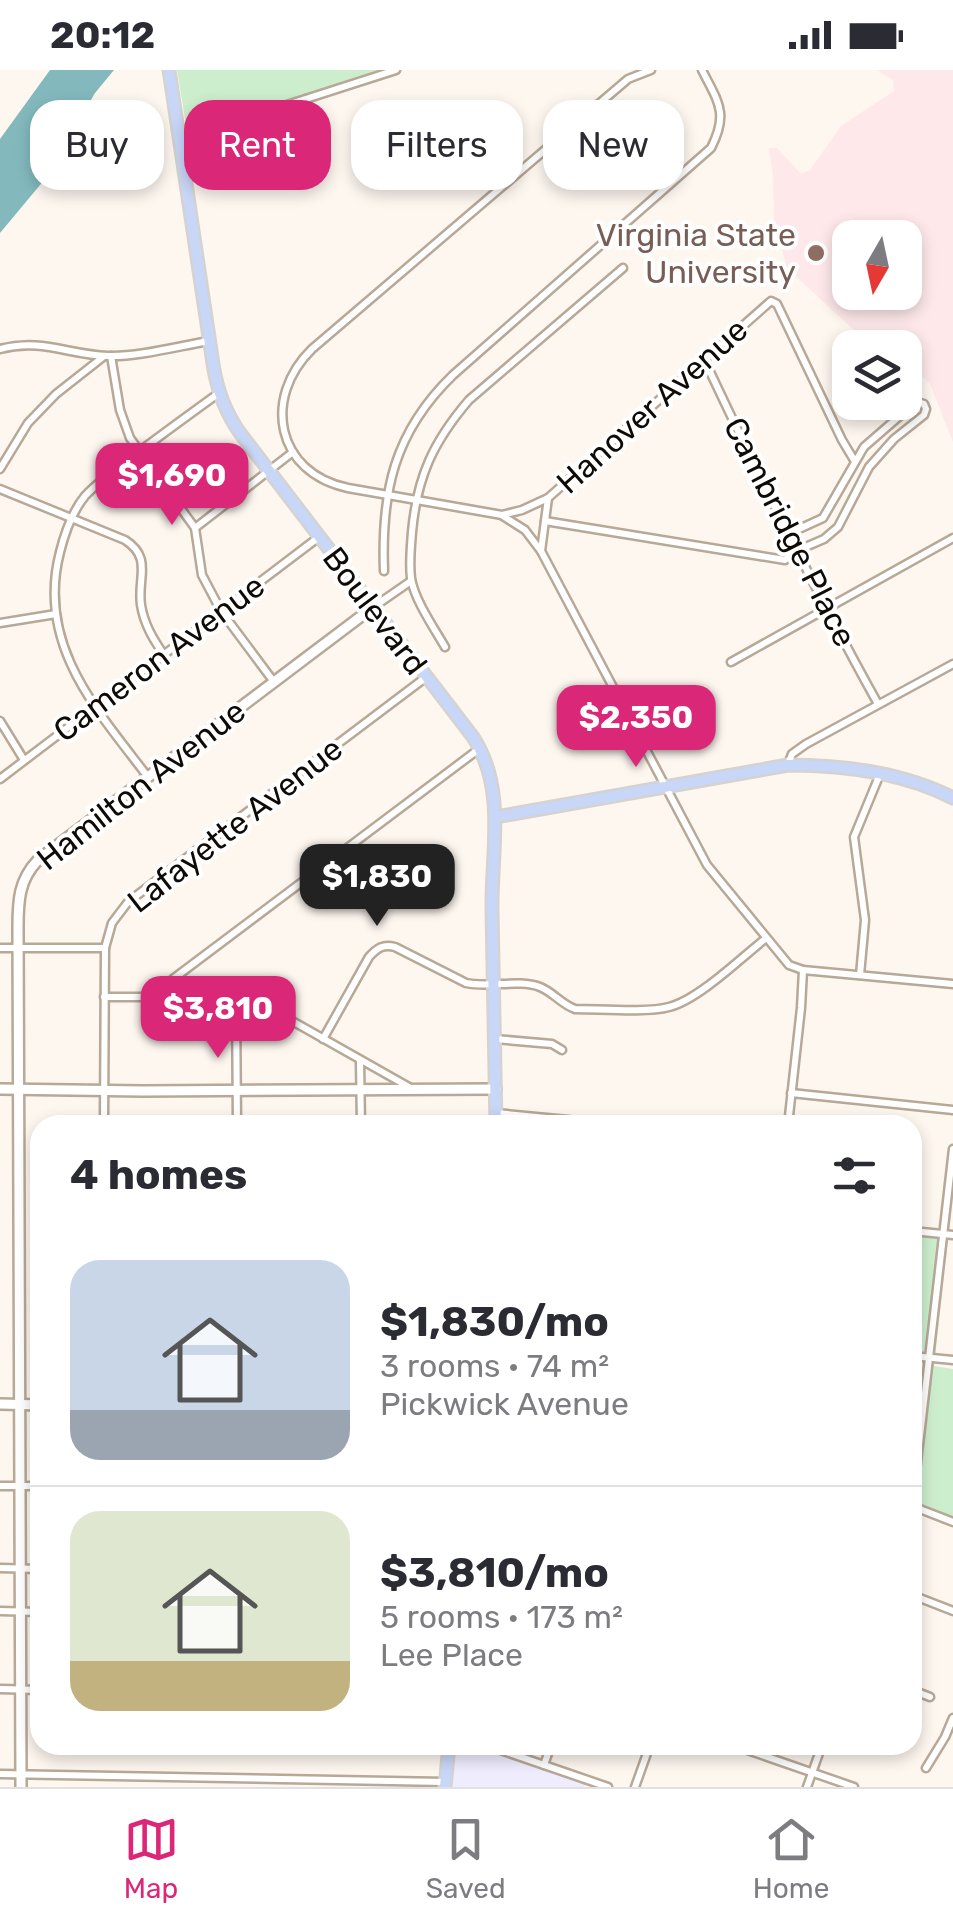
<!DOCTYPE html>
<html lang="en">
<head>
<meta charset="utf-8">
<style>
	:root { --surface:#fff; --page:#f2f2f3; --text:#2b2b33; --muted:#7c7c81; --line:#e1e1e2; --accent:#db2777 }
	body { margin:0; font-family:Rubik,sans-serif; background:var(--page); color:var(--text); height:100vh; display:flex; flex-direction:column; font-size:38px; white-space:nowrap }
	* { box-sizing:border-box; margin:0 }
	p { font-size:32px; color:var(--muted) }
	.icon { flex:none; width:55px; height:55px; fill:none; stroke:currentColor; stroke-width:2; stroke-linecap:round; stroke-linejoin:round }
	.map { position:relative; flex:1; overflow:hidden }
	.panel { position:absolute; left:30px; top:1045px; width:892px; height:640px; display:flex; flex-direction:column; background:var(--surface); border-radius:30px; box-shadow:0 5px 15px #0003 }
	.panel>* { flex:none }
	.top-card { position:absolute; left:30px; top:30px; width:895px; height:90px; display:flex; gap:20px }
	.needle { width:65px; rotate:189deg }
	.controls { position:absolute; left:832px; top:150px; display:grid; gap:20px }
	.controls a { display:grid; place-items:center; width:90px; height:90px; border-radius:20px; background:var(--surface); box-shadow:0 5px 15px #0003; font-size:50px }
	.price { position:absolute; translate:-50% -85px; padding:0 22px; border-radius:20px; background:var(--accent); color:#fff; font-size:32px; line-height:65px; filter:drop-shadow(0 2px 5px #0008) }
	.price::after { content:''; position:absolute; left:50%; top:60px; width:30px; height:22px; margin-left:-15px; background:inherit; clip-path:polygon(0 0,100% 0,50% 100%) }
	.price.on { background:#222; color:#fff }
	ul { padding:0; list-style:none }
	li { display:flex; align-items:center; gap:30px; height:250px; padding:0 40px }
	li+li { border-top:2px solid var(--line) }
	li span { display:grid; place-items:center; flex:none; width:280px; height:200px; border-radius:30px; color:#555 }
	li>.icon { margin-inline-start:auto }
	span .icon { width:120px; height:120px; fill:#fffc; stroke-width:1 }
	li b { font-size:42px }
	h2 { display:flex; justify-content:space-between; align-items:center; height:120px; padding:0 40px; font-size:42px }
	.tag { padding:0 35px; border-radius:30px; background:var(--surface); box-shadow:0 5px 15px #0003; font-size:35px; line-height:90px }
	.tag.on { background:var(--accent); color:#fff }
	.status { display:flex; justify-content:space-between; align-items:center; height:70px; padding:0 50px; background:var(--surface); direction:ltr }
	.status svg { height:28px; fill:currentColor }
	.menu { display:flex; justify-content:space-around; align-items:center; height:140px; border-top:2px solid var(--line); background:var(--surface); font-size:28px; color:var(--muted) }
	.menu a { display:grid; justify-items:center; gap:5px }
	.menu .on { color:var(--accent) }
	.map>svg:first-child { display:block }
	.commercial { fill:#efecfe }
	.education { fill:#fee8ea; fill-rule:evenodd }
	.green { fill:#cdeecd }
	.water { fill:#83b9bd }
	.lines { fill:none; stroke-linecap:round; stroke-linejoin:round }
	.street-casing { stroke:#b7a897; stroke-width:11 }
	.secondary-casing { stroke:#b7a897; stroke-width:14 }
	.primary-casing { stroke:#d4d3d2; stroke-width:15 }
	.street { stroke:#fff; stroke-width:6 }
	.secondary { stroke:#fff; stroke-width:9 }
	.primary { stroke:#c8d6f7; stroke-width:10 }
	.education-dot { fill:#8d6e63; stroke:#fff; stroke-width:4 }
	.labels { text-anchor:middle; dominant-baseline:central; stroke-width:8; stroke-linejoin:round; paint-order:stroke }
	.education-label { font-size:32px; fill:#785e54; stroke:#fff; text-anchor:end }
	.street-label { font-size:32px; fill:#0f0a05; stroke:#fff }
</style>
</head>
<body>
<div class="status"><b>20:12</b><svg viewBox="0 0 49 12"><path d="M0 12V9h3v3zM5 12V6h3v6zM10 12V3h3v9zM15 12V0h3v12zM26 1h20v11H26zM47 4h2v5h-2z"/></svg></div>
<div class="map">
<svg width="953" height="1717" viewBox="0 0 953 1717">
	<rect width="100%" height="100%" fill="#fef7f0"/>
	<!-- commercial -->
	<path class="commercial" d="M456 1675H476L586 1714 585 1717H451Z"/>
	<!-- education -->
	<path class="education" d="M877 0H953V372L930 314 924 308 905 298V278L872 277 787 198 774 150 773 105 769 78H777L801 104 810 100 841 56 894 21 893 10ZM850 168H905V222H850Z"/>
	<!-- green -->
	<g class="green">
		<path d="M177 0H384L194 58 186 55Z"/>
		<path d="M913 1166 948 1170 934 1296 953 1299V1448L913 1432Z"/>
	</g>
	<!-- water -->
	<path class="water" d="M50 0H114L95 23 45 109 0 163V69Z"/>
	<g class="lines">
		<defs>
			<g id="street">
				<path d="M181 69 396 0"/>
				<path d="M0 279C42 268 69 285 108 286 138 287 179 276 209 271"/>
				<path d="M111 286 120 340 130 368 195 458 202 505 221 541 274 612"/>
				<path d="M704 289C759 406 815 521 878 634"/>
				<path d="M854 390 842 370 777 234 771 231 548 428 541 481 707 795 789 895 803 900 953 914"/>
				<path d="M0 399 28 353 56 324 103 287"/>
				<path d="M0 419 125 470C153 488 137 508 141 535 144 554 153 569 164 585"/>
				<path d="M548 428 522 440 502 445 348 418C276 403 262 328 312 279L628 9 651 0"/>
				<path d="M503 446 525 460 541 481"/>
				<path d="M545 451 785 490 796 481 824 469 838 457 869 397 894 369 924 345 926 339 924 334 917 332 910 337 864 377 823 448 788 464"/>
				<path d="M195 458 293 382"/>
				<path d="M384 501C381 422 394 362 453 305L711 78C729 43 718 32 702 0"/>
				<path d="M372 538 411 511"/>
				<path d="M0 553 56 544"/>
				<path d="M445 577C434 558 414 529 411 508 409 493 411 476 412 462 417 407 433 372 469 330L623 198"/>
				<path d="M731 592 953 468"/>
				<path d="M0 651 24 690"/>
				<path d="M788 694 792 684 806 674 953 594"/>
				<path d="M148 707C96 639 36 574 60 482 65 462 72 442 85 426 99 411 116 399 132 387 161 365 190 344 219 323"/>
				<path d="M0 709 319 467"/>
				<path d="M0 878H105"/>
				<path d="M860 905 865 850 854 767 880 704"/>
				<path d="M104 927H225L250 931 278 943 409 1017"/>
				<path d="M162 927 173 909 479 679"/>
				<path d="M236 928 237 1055"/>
				<path d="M323 969 369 887C377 878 383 874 395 877L466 913C489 918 519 909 540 917 553 922 561 934 575 939 600 939 647 943 669 937 698 930 741 888 765 869"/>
				<path d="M495 969 552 974 562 980"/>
				<path d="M360 991 361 1055"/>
				<path d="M791 1023 953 1040"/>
				<path d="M496 1043 620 1055"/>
				<path d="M104 1055 105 878 112 853 128 832 425 608"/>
				<path d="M788 1055 801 938 803 900"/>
				<path d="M912 1161 953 1165"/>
				<path d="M912 1286 953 1290"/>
				<path d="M0 1416H40"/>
				<path d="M912 1436 953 1079"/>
				<path d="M912 1436 953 1452"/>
				<path d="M0 1498 40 1499"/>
				<path d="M912 1525 953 1541"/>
				<path d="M0 1541 40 1542"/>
				<path d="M0 1619 40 1620"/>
				<path d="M912 1620 930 1627"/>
				<path d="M486 1675 608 1717"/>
				<path d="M733 1675 854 1717"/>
				<path d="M544 1695 551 1675"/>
				<path d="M926 1698 945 1667 953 1648"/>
				<path d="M0 1704 445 1712"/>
				<path d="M635 1717 650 1675"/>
				<path d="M807 1717 822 1675"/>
			</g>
			<g id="secondary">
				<path d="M0 1019 143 1021 496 1019"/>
				<path d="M0 1334 40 1335"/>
				<path d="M21 1717 18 857C18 830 19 810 38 790L372 538"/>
			</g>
			<g id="primary">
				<path d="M169 0 213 294C217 320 225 342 240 363L473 667C507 719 491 782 492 840 494 911 495 983 496 1055"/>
				<path d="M496 747 788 695C843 695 904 703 953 728"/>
				<path d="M445 1717 449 1675"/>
			</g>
		</defs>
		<!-- street casing -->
		<use href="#street" class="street-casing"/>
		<!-- secondary casing -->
		<use href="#secondary" class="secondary-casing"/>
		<!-- primary casing -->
		<use href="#primary" class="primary-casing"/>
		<!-- street -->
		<use href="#street" class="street"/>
		<!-- secondary -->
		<use href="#secondary" class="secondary"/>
		<!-- primary -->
		<use href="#primary" class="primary"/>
	</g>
	<!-- markers -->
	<circle class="education-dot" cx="816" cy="183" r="10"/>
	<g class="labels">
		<!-- education labels -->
		<g class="education-label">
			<text x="796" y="165">Virginia State<tspan x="796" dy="37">University</tspan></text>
		</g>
		<!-- street labels -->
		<g class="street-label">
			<text transform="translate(652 336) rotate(-42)">Hanover Avenue</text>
			<text transform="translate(790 462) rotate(63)">Cambridge Place</text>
			<text transform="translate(375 541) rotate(53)">Boulevard</text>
			<text transform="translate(159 588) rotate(-37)">Cameron Avenue</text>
			<text transform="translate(141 715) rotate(-38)">Hamilton Avenue</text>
			<text transform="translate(235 755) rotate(-38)">Lafayette Avenue</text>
		</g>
	</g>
</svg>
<div class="controls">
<a><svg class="needle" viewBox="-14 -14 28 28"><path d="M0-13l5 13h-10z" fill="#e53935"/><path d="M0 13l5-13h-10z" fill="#7c7c81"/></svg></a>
<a><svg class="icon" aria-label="layers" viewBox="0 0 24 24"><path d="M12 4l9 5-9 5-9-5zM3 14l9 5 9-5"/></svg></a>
</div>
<b class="price" style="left:172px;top:458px">$1,690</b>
<b class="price" style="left:636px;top:700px">$2,350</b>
<b class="price on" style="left:377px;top:859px">$1,830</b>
<b class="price" style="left:218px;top:991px">$3,810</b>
<div class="top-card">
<a class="tag">Buy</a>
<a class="tag on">Rent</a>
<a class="tag">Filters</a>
<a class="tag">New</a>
</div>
<section class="panel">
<h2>4 homes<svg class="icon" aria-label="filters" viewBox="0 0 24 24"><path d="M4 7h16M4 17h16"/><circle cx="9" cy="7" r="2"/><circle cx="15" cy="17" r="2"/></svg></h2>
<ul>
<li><span style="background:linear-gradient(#c9d6e8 75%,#9aa5b1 0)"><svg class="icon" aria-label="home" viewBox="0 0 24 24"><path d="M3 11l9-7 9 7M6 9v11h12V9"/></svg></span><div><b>$1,830/mo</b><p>3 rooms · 74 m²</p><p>Pickwick Avenue</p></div></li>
<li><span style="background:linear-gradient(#dfe7d0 75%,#c2b280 0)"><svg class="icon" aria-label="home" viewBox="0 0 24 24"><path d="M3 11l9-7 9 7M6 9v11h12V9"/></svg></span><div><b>$3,810/mo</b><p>5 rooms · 173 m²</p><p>Lee Place</p></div></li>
</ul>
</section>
</div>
<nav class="menu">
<a class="on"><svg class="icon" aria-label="map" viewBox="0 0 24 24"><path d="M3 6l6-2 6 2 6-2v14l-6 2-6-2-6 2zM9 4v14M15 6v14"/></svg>Map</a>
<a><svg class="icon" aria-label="saved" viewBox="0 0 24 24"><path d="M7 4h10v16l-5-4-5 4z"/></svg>Saved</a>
<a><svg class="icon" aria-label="home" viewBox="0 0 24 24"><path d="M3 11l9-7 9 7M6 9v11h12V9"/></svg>Home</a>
</nav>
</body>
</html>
